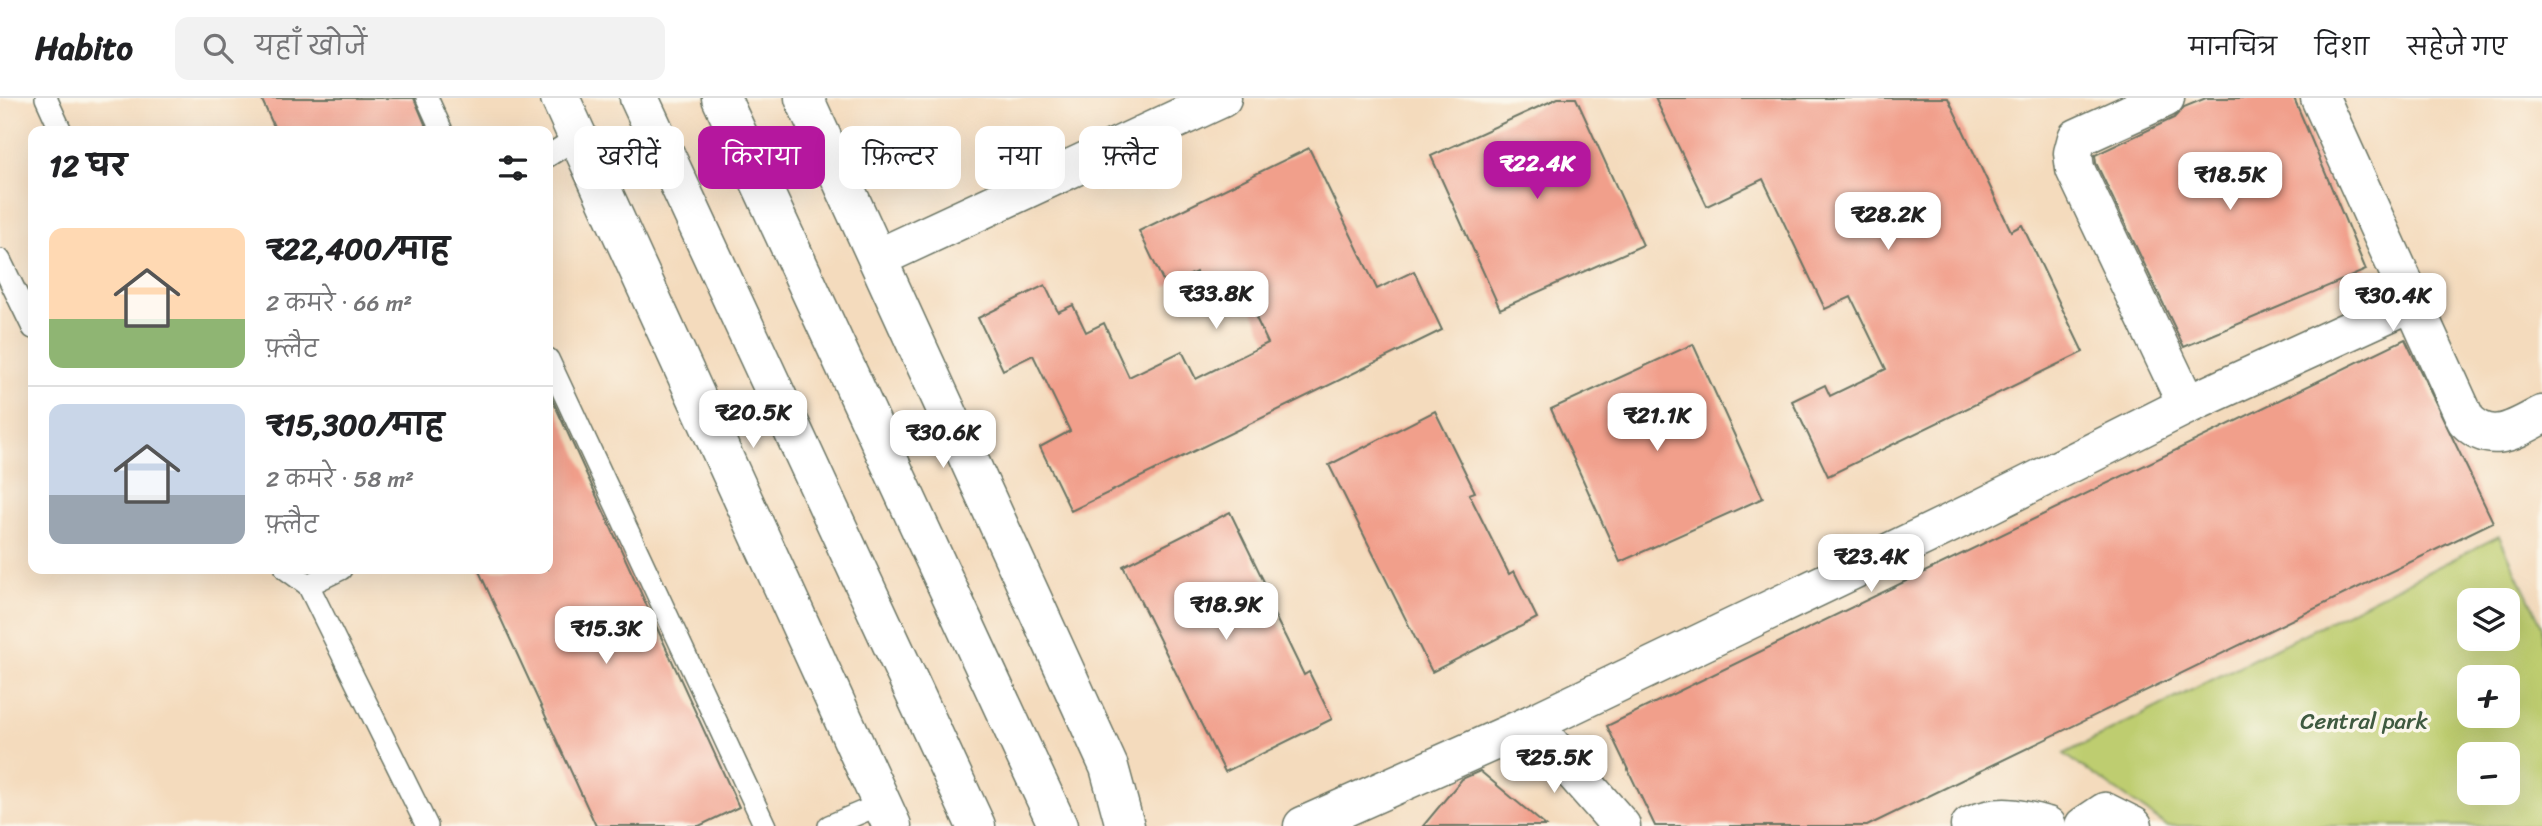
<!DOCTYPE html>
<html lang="hi">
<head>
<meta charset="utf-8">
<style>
	:root { --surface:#fff; --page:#f2f2f2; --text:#202124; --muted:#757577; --line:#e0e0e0; --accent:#b5179e }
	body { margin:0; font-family:Sriracha,"Playpen Sans Deva",sans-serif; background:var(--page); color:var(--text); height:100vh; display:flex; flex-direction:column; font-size:26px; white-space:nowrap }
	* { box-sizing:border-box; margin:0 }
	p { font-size:23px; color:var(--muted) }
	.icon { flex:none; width:38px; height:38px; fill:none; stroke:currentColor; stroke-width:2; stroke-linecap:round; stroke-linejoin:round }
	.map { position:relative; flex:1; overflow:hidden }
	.details { position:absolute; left:28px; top:28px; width:525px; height:448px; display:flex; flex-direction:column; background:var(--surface); border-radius:14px; box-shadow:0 7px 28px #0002 }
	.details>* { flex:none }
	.banner { position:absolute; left:574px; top:28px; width:665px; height:63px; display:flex; gap:14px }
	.buttons { position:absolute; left:2457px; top:490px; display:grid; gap:14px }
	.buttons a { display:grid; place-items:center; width:63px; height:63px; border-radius:14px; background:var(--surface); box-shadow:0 7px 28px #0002; font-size:35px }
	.price { position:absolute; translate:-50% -60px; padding:0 16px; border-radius:14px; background:#fff; color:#222; font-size:23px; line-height:46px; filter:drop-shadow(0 2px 4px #0008) }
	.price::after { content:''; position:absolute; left:50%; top:42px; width:21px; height:16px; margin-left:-10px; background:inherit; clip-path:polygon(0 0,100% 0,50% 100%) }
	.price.selected { background:var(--accent); color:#fff }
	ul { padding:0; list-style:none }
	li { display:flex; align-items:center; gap:21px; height:175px; padding:0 21px }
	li+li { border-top:2px solid var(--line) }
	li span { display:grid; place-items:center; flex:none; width:196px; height:140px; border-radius:14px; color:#555 }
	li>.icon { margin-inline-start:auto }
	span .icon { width:84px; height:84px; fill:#fffc; stroke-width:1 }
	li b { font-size:30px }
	h2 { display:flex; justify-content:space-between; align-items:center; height:84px; padding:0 21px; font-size:30px }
	.tag { padding:0 24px; border-radius:14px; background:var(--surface); box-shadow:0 7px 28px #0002; font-size:24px; line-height:63px }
	.tag.selected { background:var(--accent); color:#fff }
	header { display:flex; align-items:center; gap:42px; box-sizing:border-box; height:98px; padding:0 35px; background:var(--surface); border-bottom:2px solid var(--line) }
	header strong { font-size:33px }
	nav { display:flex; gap:38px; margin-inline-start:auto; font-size:24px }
	.search { width:490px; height:63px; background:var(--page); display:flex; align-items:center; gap:18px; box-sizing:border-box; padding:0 24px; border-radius:14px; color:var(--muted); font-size:26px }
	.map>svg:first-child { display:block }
	.green { fill:#becd6f; stroke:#6e8552; stroke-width:2; fill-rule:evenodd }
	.building { fill:#f19f8b }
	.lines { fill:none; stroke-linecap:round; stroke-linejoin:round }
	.lane-casing { stroke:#6a7464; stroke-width:24 }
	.street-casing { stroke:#6a7464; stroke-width:41 }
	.secondary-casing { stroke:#6a7464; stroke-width:41 }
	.lane { stroke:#fff; stroke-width:21 }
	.street { stroke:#fff; stroke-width:38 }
	.secondary { stroke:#fff; stroke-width:38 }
	.labels { text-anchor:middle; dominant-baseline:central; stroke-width:7; stroke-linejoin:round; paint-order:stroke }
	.park-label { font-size:23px; fill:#3f5a40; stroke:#fbf7ec }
</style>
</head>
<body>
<header>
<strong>Habito</strong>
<div class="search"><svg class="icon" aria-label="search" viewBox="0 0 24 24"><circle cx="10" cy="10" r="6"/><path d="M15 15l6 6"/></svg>यहाँ खोजें</div>
<nav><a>मानचित्र</a><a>दिशा</a><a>सहेजे गए</a></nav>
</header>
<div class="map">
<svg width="2542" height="728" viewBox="0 0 2542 728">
	<rect width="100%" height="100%" fill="#fbf7ec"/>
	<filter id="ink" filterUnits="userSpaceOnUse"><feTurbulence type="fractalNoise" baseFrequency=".0143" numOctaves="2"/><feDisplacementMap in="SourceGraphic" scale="14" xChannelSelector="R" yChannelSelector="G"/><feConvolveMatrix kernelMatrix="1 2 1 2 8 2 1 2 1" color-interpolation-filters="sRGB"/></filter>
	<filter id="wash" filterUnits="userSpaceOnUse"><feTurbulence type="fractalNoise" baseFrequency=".00686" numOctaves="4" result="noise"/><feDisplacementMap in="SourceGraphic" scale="28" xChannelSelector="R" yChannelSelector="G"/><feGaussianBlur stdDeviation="1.57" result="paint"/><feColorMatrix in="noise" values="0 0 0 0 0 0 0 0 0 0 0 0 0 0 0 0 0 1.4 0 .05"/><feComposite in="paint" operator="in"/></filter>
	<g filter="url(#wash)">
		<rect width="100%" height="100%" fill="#f4dbbd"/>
		<!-- green -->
		<path class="green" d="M2499 438 2542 528V728H2167L2064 656ZM2469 502H2508V541H2469ZM2469 579H2508V618H2469ZM2469 656H2508V695H2469Z"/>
		<g id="blocks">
			<!-- building -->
			<g class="building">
				<path d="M261 0H414L428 33H276Z"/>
				<path d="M1558 0H1576L1643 147 1500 211 1431 58Z"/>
				<path d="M1655 0H1948L2011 133 2022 127 2083 254 1828 378 1792 303 1825 287 1830 298 1886 271 1851 199 1825 211 1763 81 1707 108Z"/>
				<path d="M2206 0H2294L2366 172 2184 249 2096 65 2095 57 2174 20 2184 9Z"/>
				<path d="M1309 50 1377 191 1414 173 1442 232 1071 413 1040 349 1070 333 1033 257 1003 272 978 220 1045 187 1058 214 1073 207 1086 234 1104 225 1129 279 1182 253 1196 281 1268 245 1240 186 1209 200 1196 174 1166 189 1139 133Z"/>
				<path d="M2405 241 2493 424 1867 728H1655L1607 628Z"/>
				<path d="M1693 246 1763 400 1620 464 1551 311Z"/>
				<path d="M548 292 739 709 699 728H596L478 471H548Z"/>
				<path d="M1435 313 1475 394 1469 396 1509 476 1514 473 1537 520 1432 574 1329 367Z"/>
				<path d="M1230 414 1269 494 1264 497 1286 540 1304 577 1309 574 1332 621 1225 674 1123 468Z"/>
				<path d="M1480 673 1546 728H1423L1462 681Z"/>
			</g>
		</g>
	</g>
	<g filter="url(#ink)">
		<use href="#blocks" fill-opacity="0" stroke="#6a7464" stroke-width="2"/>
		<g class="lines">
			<defs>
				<g id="lane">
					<path d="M46 0 61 33"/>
					<path d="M427 0 442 33"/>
					<path d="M548 58 578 39"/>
					<path d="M0 162 33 230"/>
					<path d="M548 261 765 728"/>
					<path d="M286 471 308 487 427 728"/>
					<path d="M308 487 341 471"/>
					<path d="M829 728 881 706"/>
				</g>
				<g id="street">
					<path d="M2165 0 2077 40 2073 55 2075 71 2187 307"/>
					<path d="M2320 0 2466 322C2491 348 2514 332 2542 317"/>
					<path d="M878 160 1222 0"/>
					<path d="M1532 626 1621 728"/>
					<path d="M1303 728 1532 626 1982 410 2187 307 2412 204"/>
					<path d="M1970 728C1998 715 2019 720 2047 728"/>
					<path d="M2084 728 2105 714 2133 728"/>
				</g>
				<g id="secondary">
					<path d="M560 0 892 728"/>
					<path d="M639 0 976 728"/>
					<path d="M721 0 1058 728"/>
					<path d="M804 0 1109 669 1125 728"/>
				</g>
			</defs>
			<!-- lane casing -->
			<use href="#lane" class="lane-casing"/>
			<!-- street casing -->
			<use href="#street" class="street-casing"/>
			<!-- secondary casing -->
			<use href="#secondary" class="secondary-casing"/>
			<!-- lane -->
			<use href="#lane" class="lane"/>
			<!-- street -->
			<use href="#street" class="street"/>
			<!-- secondary -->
			<use href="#secondary" class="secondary"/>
		</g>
	</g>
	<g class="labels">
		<!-- park labels -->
		<g class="park-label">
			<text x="2364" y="623">Central park</text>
		</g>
	</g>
</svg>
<div class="buttons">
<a><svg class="icon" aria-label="layers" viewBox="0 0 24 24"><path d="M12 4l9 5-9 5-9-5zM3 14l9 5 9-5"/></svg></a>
<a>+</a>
<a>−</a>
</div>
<b class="price selected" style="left:1537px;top:103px">₹22.4K</b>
<b class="price" style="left:2230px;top:114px">₹18.5K</b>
<b class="price" style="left:1888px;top:154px">₹28.2K</b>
<b class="price" style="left:1216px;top:233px">₹33.8K</b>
<b class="price" style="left:2393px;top:235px">₹30.4K</b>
<b class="price" style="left:753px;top:352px">₹20.5K</b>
<b class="price" style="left:1657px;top:355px">₹21.1K</b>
<b class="price" style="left:943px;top:372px">₹30.6K</b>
<b class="price" style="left:1871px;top:496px">₹23.4K</b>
<b class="price" style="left:1226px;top:544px">₹18.9K</b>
<b class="price" style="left:606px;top:568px">₹15.3K</b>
<b class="price" style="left:1554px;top:697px">₹25.5K</b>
<div class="banner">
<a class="tag">खरीदें</a>
<a class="tag selected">किराया</a>
<a class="tag">फ़िल्टर</a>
<a class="tag">नया</a>
<a class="tag">फ़्लैट</a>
</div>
<section class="details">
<h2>12 घर<svg class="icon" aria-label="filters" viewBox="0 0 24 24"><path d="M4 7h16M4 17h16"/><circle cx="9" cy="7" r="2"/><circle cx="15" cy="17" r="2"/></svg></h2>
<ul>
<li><span style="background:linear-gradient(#ffd9b3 65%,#8fb573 0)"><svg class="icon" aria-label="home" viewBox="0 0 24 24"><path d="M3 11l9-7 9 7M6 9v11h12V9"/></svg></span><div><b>₹22,400/माह</b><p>2 कमरे · 66 m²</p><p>फ़्लैट</p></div></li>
<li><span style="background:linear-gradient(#c9d6e8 65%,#9aa5b1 0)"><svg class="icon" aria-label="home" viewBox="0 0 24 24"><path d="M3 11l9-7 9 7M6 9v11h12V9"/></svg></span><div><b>₹15,300/माह</b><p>2 कमरे · 58 m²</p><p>फ़्लैट</p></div></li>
</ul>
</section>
</div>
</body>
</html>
